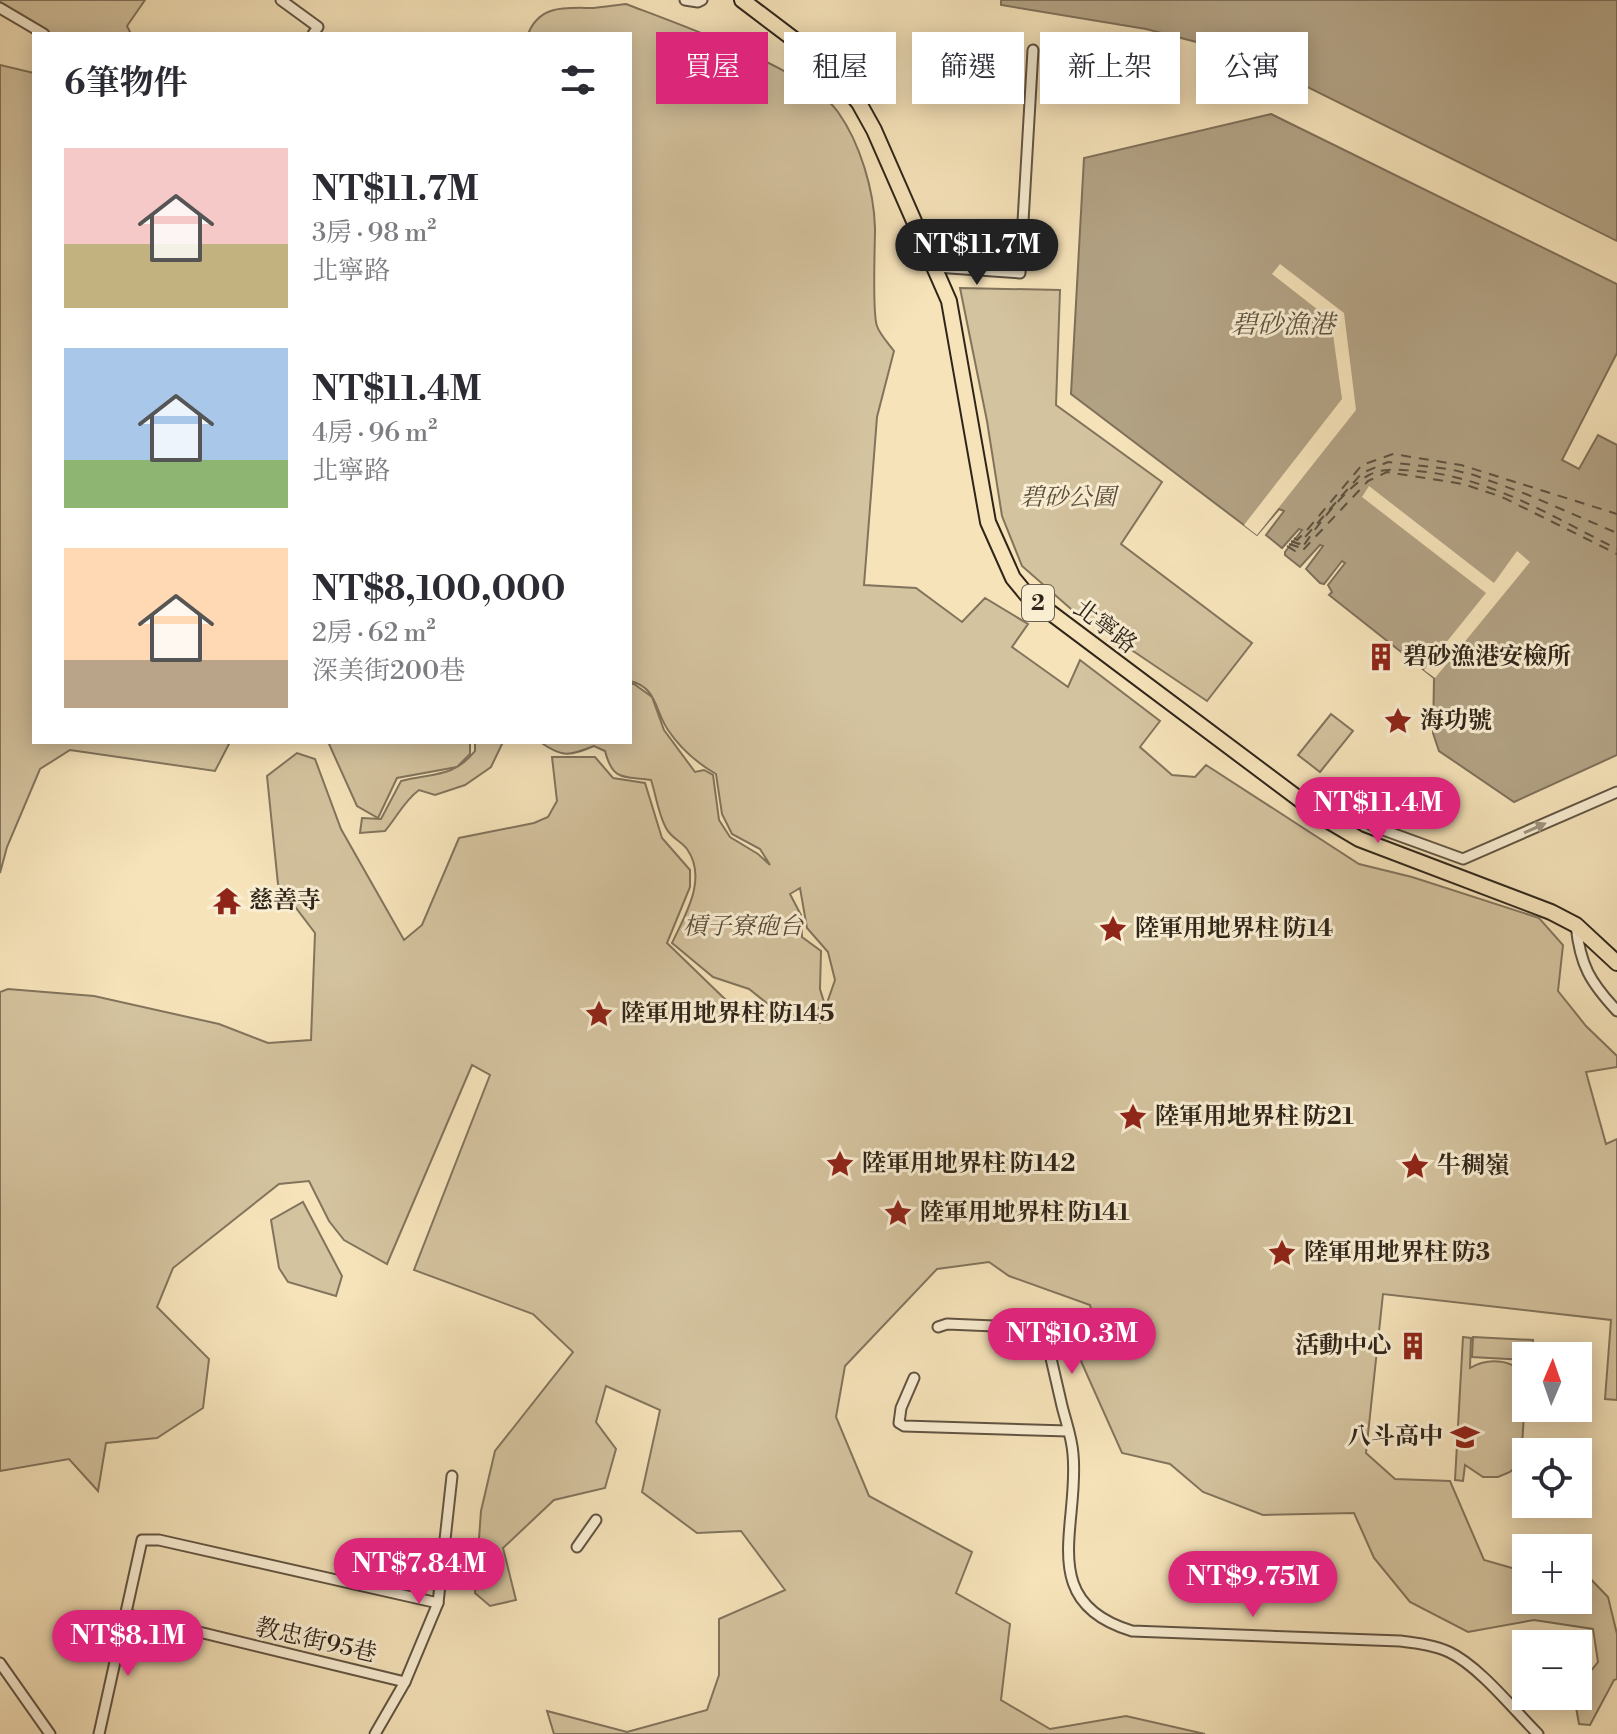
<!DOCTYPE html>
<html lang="zh-TW">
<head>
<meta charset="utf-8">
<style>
	:root { --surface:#fff; --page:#f2f2f3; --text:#2b2b33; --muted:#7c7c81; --accent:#db2777 }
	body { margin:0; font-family:"Libre Bodoni","Noto Serif TC",serif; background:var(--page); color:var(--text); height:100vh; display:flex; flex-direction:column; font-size:30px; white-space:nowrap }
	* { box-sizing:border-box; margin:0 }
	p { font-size:26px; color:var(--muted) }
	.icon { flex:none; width:44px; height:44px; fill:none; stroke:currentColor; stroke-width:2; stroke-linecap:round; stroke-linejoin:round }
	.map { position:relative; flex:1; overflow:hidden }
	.details { position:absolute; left:32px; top:32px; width:600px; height:712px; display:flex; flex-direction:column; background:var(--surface); border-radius:0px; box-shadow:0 4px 20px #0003 }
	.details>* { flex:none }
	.top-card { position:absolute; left:656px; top:32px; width:760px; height:72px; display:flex; gap:16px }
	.needle { width:52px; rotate:2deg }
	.buttons { position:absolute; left:1512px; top:1342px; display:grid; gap:16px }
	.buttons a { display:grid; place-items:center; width:80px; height:80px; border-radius:0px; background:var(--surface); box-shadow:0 4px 20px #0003; font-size:40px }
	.price { position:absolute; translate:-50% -68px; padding:0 18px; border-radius:28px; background:var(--accent); color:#fff; font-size:26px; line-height:52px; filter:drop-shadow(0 2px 4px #0008) }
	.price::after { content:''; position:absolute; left:50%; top:48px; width:24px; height:18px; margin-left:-12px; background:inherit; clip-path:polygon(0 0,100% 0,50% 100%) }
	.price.active { background:#222; color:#fff }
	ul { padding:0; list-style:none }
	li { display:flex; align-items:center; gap:24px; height:200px; padding:0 32px }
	li span { display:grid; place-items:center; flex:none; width:224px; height:160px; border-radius:0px; color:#555 }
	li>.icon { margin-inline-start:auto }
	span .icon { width:96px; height:96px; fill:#fffc; stroke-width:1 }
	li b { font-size:34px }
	h2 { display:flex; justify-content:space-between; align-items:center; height:96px; padding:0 32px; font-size:34px }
	.tag { padding:0 28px; border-radius:0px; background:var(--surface); box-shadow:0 4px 20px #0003; font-size:28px; line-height:72px }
	.tag.active { background:var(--accent); color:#fff }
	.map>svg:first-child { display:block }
	.green { fill:#d4c39f; stroke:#82745c; stroke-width:2 }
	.water { fill:#b2a284; stroke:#7e705a; stroke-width:2 }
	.pier { fill:#f6e3ba }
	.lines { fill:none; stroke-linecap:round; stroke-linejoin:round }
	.ferry { stroke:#5d513f; stroke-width:2; stroke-dasharray:10 8; stroke-linecap:butt }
	.street-casing { stroke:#615442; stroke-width:13 }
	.primary-casing { stroke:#2f251a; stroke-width:18 }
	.street { stroke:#f9edd2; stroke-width:9 }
	.primary { stroke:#f6e3ba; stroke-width:14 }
	.oneway { fill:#9e937f }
	.labels { text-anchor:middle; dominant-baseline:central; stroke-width:6; stroke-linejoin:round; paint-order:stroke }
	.shield { fill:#f9edd2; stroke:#6c6151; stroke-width:2 }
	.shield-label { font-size:22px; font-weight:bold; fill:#2f251a }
	.park-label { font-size:24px; font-style:italic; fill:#584c3b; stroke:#f9edd2 }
	.street-label { font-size:24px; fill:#2f251a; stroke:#f9edd2 }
	.poi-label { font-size:24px; font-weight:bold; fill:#2f251a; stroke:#f9edd2; text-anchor:start }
	.water-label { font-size:26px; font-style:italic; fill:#5d513f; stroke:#f9edd2 }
</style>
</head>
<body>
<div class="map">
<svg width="1617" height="1734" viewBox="0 0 1617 1734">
	<rect width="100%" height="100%" fill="#f6e3ba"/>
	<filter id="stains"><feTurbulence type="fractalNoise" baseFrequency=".0025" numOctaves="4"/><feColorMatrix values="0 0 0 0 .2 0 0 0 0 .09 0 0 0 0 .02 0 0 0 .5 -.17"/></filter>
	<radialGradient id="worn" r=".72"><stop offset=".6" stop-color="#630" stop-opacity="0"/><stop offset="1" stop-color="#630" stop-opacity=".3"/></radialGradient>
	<!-- green -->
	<g class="green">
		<path d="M0 0H145L127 26 131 34H43L0 7Z"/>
		<path d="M626 4C678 24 807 69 838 112 860 143 874 190 875 228 875 247 872 313 877 326 880 335 889 344 894 351L877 417 864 585 916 588 962 622 985 598 1028 624 1012 647 1068 687 1080 660 1160 721 1140 747 1172 775 1195 777 1206 765 1359 864 1412 877 1539 918 1563 945 1558 991 1586 1026 1617 1056V1067L1586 1072 1606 1144 1617 1139V1400L1605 1399 1611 1320 1383 1294 1366 1453 1395 1479 1450 1481 1484 1560 1526 1572V1600H1578L1579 1567 1608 1597 1617 1634V1679L1614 1680 1590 1725 1579 1724 1574 1696H1578V1687L1598 1662 1593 1629 1534 1620 1468 1632 1410 1602 1374 1558 1354 1513 1263 1515 1203 1492 1170 1464 1122 1453 1080 1359 1096 1328 1090 1305 1009 1276 989 1262 937 1269 845 1366 836 1417 869 1496 972 1552 956 1593 1010 1624 1001 1700 1050 1729 1126 1716 1205 1734H554L547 1711 627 1732 707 1710 719 1675V1619L785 1590 741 1531 697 1533 642 1492 660 1410 606 1386 596 1422 616 1449 605 1488 554 1500 503 1548 516 1600 490 1606 475 1593 481 1511 495 1451 573 1352 533 1314 414 1270 490 1075 472 1065 387 1264 344 1240 329 1221 309 1181 279 1184 173 1268 157 1307 209 1359 203 1408 157 1438 106 1443 98 1491 69 1459 0 1471V992L8 989 94 996 219 1024 268 1043 311 1040 315 933 278 884 267 776 297 753 315 759 341 829 404 940 422 925 459 838 534 823 548 817 557 801 552 757H595L613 778 645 783 662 838 690 870V887L667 943 728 1002 772 1016 820 1023 835 980 828 952 807 928 800 888 790 894 801 915 802 937 821 951 820 989 824 1002 812 1016H797L773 1008 749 989 713 977 672 943C685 915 708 879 687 849 681 841 671 838 666 828 658 813 656 795 651 780 624 776 613 782 605 751L594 746C569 756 563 758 540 742H630V684H634L652 697 664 730 695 772 704 770 713 775 719 820 730 837 758 854 770 865 760 849 732 834 722 814 716 774C697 763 680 748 668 730 655 711 657 687 630 681V34H528C540 4 566 8 594 8 605 7 616 5 626 4Z"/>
		<path d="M0 65 34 73V742H230L215 771 70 750 40 769 7 847 0 873Z"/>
		<path d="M960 288 1060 290 1056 405 1162 482 1121 544 1252 643 1207 701 1071 609 1022 566 1002 516 987 421Z"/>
		<path d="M1331 714 1353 731 1320 772 1298 755Z"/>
		<path d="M331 742H470V754L457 767 397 778 378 818 357 806 329 744Z"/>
		<path d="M475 742H503L491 767 465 785 435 795 419 790C404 801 397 817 385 831L360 833 362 818 381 819 401 781C431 773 454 778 475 751Z"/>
		<path d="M303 1202 342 1276 336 1296 288 1282 279 1268 271 1220Z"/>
		<path d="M1463 1337 1471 1338 1470 1368C1488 1357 1519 1358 1526 1382L1521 1462 1510 1472 1498 1477H1483L1465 1465 1463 1481 1455 1480Z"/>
		<path d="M1473 1337 1533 1340 1531 1356H1526V1360L1472 1357Z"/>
	</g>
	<!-- water -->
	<g class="water">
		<path d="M1001 0H1617V241L1239 53 1146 29 1001 5Z"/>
		<path d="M1271 114 1617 284V353L1562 460 1579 469 1598 435 1617 445V755L1514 802 1439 751 1433 733 1434 678 1329 595 1332 592 1328 585 1345 563 1342 561 1324 584 1320 583 1306 569 1323 546 1320 545 1300 567 1285 555V552L1302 530 1299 529 1282 548 1266 535 1284 511 1279 509 1257 535 1071 394 1084 158Z"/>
	</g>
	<!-- pier -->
	<g class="pier">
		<path d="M1280 264 1344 313 1356 410 1257 535 1244 525 1342 399 1331 320 1272 274Z"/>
		<path d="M1369 486 1494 583 1517 551 1530 562 1435 678 1424 670 1486 593 1362 497Z"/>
	</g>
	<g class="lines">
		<!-- ferry -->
		<g class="ferry">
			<path d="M1294 538 1297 540 1307 530 1362 465 1393 454 1461 465 1617 514"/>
			<path d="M1291 541 1299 544 1362 473 1388 462 1449 469 1474 475 1526 494 1617 533"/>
			<path d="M1289 544 1302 548C1316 527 1346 487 1369 475 1385 467 1399 470 1417 471 1490 477 1553 517 1617 549"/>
			<path d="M1287 546 1295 551 1303 550 1368 481 1387 472 1463 484 1502 497 1617 554"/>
		</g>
		<defs>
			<g id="street">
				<path d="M281 0 318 27 313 34"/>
				<path d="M685 0 698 2 702 0"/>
				<path d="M0 8 44 34"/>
				<path d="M936 267 1020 273 1033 50"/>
				<path d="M1316 786 1343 808 1375 827 1463 859 1617 792"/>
				<path d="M1576 925C1580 965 1590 982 1617 1011"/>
				<path d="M938 1327 947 1324 1044 1328C1050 1354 1056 1380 1062 1406 1066 1422 1072 1438 1073 1454 1080 1525 1035 1602 1132 1631L1400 1641C1416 1643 1434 1645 1449 1652 1479 1666 1514 1710 1538 1734"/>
				<path d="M914 1378 901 1408 899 1423 904 1426 1068 1431"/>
				<path d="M577 1547 596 1520"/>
				<path d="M125 1614 405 1682"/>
				<path d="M0 1663 50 1734"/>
				<path d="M99 1734 142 1540H159L438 1603"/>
				<path d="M375 1734 405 1682 438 1603 452 1476"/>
			</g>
			<path id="primary" d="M742 0 812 53 835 74 859 103 874 130 949 301 988 522 1013 578 1027 595 1327 820 1359 839 1551 912 1576 925 1617 963"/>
		</defs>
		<!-- street casing -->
		<use href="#street" class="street-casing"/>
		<!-- primary casing -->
		<use href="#primary" class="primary-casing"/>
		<!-- street -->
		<use href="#street" class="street"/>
		<!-- primary -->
		<use href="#primary" class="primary"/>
	</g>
	<!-- one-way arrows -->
	<defs><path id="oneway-solid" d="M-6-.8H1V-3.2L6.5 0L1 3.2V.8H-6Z" transform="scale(2)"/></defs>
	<use class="oneway" href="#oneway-solid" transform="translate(1535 828) rotate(-24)"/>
	<!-- icons -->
	<defs>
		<symbol id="building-bare" viewBox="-9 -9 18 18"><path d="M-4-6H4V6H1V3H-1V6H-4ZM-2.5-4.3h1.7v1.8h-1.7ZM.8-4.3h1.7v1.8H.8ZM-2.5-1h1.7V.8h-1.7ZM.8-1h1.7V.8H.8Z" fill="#8f2418" stroke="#f9edd2" stroke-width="2.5" paint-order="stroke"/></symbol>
		<symbol id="sight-bare" viewBox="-9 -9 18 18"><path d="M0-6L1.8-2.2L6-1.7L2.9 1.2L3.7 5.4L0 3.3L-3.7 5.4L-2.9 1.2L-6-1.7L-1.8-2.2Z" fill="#8f2418" stroke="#f9edd2" stroke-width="2.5" paint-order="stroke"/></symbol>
		<symbol id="temple-bare" viewBox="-9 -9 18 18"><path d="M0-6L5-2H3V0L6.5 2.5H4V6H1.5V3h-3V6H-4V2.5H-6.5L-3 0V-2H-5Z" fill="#8f2418" stroke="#f9edd2" stroke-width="2.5" paint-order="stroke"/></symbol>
		<symbol id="school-bare" viewBox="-9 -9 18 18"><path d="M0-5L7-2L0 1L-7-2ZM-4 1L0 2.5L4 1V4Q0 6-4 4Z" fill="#8f2418" stroke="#f9edd2" stroke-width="2.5" paint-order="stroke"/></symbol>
	</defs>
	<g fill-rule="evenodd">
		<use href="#building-bare" x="1361" y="637" width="40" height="40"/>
		<use href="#sight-bare" x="1378" y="701" width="40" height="40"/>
		<use href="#temple-bare" x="207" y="881" width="40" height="40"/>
		<use href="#sight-bare" x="1093" y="909" width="40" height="40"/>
		<use href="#sight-bare" x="579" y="994" width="40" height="40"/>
		<use href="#sight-bare" x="1113" y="1097" width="40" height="40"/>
		<use href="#sight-bare" x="820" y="1144" width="40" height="40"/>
		<use href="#sight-bare" x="1395" y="1146" width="40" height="40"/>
		<use href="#sight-bare" x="878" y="1193" width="40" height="40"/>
		<use href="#sight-bare" x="1262" y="1233" width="40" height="40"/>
		<use href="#building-bare" x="1393" y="1326" width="40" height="40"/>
		<use href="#school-bare" x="1445" y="1417" width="40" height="40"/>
	</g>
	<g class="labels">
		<!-- shield labels -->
		<rect class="shield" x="1022" y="585" width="32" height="36" rx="6"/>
		<g class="shield-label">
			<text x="1038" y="603">2</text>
		</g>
		<!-- park labels -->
		<g class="park-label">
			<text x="1068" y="498">碧砂公園</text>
			<text x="743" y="927">槓子寮砲台</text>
		</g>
		<!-- street labels -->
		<g class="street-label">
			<text transform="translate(1105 627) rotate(37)">北寧路</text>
			<text transform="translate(316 1641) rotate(13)">教忠街95巷</text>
		</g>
		<!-- poi labels -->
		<g class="poi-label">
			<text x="1403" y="657">碧砂漁港安檢所</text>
			<text x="1420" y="721">海功號</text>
			<text x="249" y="901">慈善寺</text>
			<text x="1135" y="929">陸軍用地界柱 防14</text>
			<text x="621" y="1014">陸軍用地界柱 防145</text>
			<text x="1155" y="1117">陸軍用地界柱 防21</text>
			<text x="862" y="1164">陸軍用地界柱 防142</text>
			<text x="1437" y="1166">牛稠嶺</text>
			<text x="920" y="1213">陸軍用地界柱 防141</text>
			<text x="1304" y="1253">陸軍用地界柱 防3</text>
			<text x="1391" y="1346" text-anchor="end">活動中心</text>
			<text x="1443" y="1437" text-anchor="end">八斗高中</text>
		</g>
		<!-- water labels -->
		<g class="water-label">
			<text x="1283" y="325">碧砂漁港</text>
		</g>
	</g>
	<rect width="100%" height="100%" filter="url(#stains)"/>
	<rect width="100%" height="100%" fill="url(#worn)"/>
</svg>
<div class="buttons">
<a><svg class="needle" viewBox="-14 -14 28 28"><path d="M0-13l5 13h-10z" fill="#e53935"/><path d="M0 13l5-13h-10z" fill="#7c7c81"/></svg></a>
<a><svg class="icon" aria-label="locate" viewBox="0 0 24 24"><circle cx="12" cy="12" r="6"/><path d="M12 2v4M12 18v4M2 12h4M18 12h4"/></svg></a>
<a>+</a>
<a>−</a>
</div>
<b class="price active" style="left:977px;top:287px">NT$11.7M</b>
<b class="price" style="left:1378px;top:845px">NT$11.4M</b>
<b class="price" style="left:1072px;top:1376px">NT$10.3M</b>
<b class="price" style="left:419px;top:1606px">NT$7.84M</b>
<b class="price" style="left:1253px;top:1619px">NT$9.75M</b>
<b class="price" style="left:128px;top:1678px">NT$8.1M</b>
<div class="top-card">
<a class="tag active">買屋</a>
<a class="tag">租屋</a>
<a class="tag">篩選</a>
<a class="tag">新上架</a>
<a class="tag">公寓</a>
</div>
<section class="details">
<h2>6筆物件<svg class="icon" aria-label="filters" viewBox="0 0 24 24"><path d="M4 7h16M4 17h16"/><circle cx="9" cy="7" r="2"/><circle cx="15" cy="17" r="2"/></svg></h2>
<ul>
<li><span style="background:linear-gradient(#f6c9c9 60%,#c2b280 0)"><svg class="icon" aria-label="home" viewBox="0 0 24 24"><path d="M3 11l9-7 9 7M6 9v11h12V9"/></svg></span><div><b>NT$11.7M</b><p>3房 · 98 m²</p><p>北寧路</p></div></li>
<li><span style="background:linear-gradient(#a9c7e8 70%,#8fb573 0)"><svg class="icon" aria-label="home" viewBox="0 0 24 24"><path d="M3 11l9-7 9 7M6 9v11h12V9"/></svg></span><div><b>NT$11.4M</b><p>4房 · 96 m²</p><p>北寧路</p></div></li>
<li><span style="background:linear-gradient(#ffd9b3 70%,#b9a48a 0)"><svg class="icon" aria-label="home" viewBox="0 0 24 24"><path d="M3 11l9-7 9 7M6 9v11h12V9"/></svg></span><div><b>NT$8,100,000</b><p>2房 · 62 m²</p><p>深美街200巷</p></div></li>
</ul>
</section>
</div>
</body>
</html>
